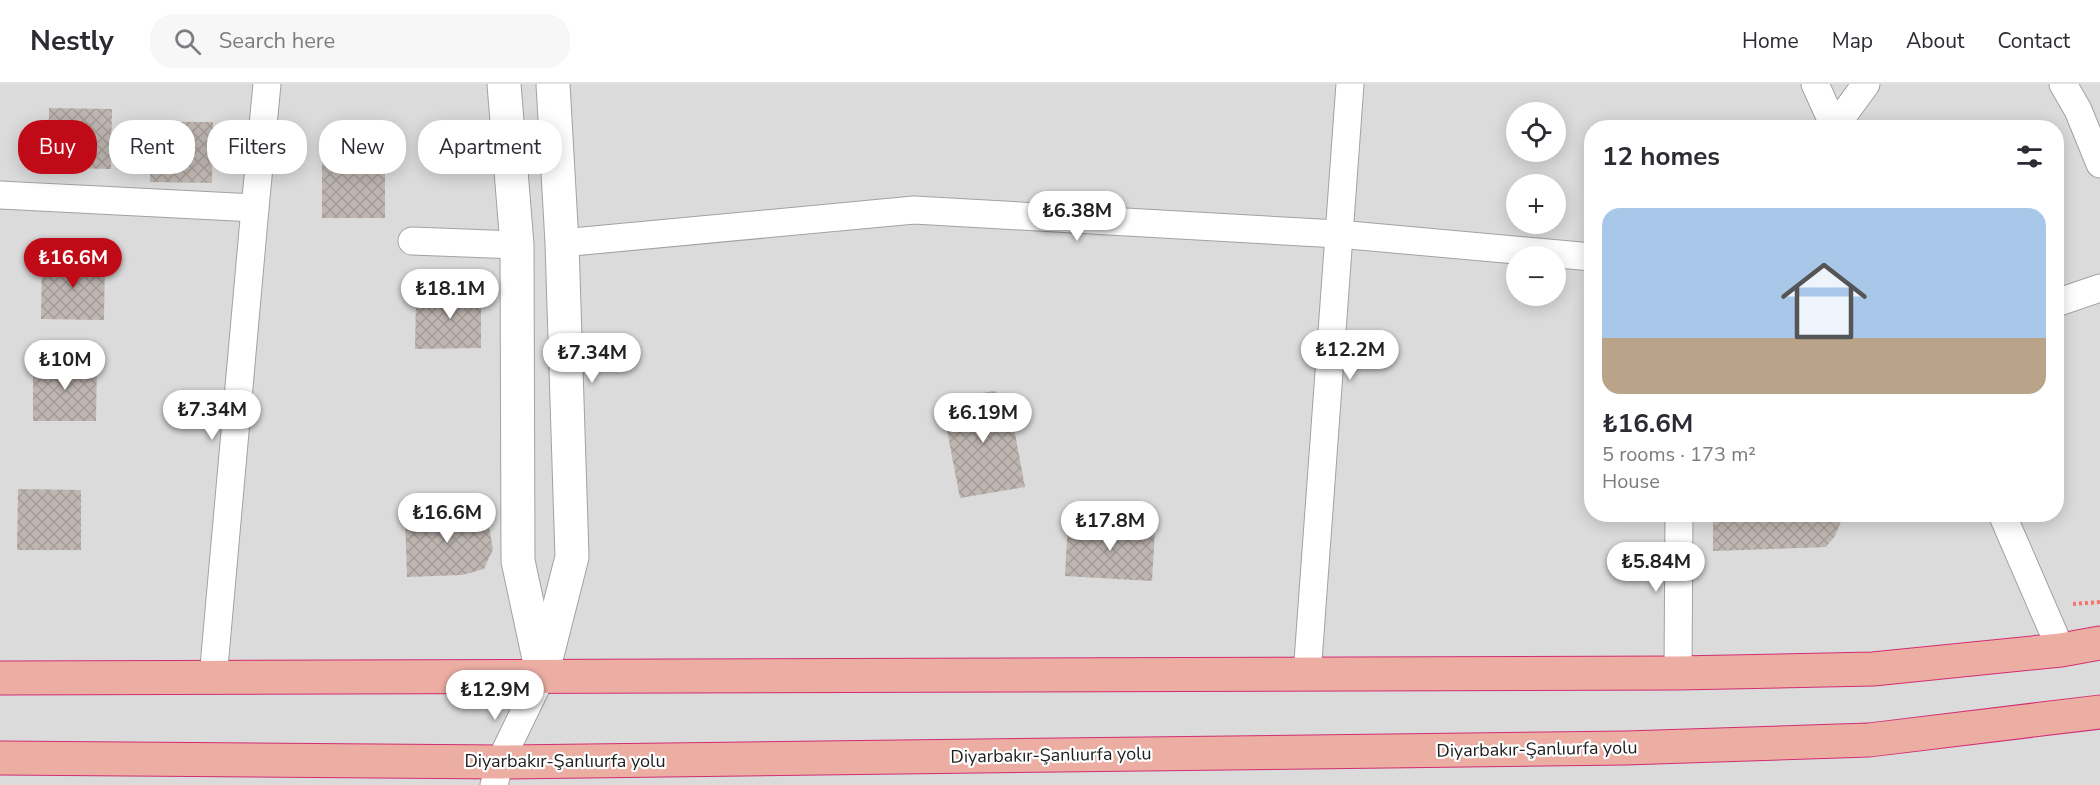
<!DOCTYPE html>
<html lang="en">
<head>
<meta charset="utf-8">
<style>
	:root { --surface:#fff; --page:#f7f7f7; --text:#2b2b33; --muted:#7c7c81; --line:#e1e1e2; --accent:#c10a18 }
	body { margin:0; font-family:"Nunito Sans",sans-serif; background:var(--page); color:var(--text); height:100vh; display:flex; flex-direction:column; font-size:22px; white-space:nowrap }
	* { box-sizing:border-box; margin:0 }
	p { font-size:20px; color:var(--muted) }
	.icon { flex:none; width:33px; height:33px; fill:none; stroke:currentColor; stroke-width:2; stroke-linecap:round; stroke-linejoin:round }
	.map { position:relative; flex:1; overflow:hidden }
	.panel { position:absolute; left:1584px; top:36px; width:480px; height:402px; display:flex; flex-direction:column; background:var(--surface); border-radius:24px; box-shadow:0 3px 15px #0003 }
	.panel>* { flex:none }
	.top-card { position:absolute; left:18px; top:36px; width:570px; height:54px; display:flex; gap:12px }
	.buttons { position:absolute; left:1506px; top:18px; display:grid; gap:12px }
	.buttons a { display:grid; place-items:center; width:60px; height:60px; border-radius:50%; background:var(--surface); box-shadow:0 3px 15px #0003; font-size:30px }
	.price { position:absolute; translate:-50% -51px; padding:0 14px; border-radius:21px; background:#fff; color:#222; font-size:20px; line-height:39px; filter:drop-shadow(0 2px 3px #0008) }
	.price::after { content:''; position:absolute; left:50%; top:36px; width:18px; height:14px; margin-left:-9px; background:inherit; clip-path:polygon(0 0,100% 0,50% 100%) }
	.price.on { background:var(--accent); color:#fff }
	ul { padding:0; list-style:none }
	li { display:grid; align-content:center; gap:12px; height:318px; padding:0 18px }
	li+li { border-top:2px solid var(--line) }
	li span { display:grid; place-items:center; height:186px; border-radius:18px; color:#555 }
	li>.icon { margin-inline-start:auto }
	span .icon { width:108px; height:108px; fill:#fffc; stroke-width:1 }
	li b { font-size:26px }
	h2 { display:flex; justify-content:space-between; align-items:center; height:72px; padding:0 18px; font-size:26px }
	.chip { padding:0 21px; border-radius:24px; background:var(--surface); box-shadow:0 3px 15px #0003; font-size:21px; line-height:54px }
	.chip.on { background:var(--accent); color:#fff }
	header { display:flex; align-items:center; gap:36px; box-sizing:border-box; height:84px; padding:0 30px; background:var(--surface); border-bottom:2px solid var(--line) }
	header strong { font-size:28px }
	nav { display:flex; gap:33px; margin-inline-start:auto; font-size:21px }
	.search { width:420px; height:54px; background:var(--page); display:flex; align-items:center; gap:15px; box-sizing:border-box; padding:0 21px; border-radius:24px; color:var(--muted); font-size:22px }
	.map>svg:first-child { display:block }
	.residential { fill:#dcdbdb; fill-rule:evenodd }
	.building { fill:url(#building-cross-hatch) }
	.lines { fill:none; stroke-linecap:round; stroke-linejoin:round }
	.minor-casing { stroke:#a2a2a2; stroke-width:29 }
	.tertiary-casing { stroke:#a2a2a2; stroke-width:35 }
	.trunk-casing { stroke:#d12d72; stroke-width:35 }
	.path { stroke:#f27571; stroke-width:4; stroke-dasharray:3 3; stroke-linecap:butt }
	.minor { stroke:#fff; stroke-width:27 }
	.tertiary { stroke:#fff; stroke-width:33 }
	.trunk { stroke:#ecaea3; stroke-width:33 }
	.labels { text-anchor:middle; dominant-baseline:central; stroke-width:4.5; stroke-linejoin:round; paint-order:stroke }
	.street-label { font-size:18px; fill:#1e1e1e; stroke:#fff }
</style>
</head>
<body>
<header>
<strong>Nestly</strong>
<div class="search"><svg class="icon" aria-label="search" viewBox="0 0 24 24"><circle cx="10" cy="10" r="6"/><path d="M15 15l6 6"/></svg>Search here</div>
<nav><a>Home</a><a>Map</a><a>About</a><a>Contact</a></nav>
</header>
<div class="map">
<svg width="2100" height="701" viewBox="0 0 2100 701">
	<defs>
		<pattern id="building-cross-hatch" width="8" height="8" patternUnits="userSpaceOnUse" patternTransform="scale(1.5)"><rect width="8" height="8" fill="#bfb6b1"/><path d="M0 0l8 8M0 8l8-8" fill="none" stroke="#a49c98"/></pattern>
	</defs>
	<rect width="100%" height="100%" fill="#eeeae4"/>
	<!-- residential -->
	<path class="residential" d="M0 0H2100V701H0ZM1516 28H1556V68H1516ZM1592 44H2056V430H1592ZM1516 100H1556V140H1516ZM1516 172H1556V212H1516Z"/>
	<!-- building -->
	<g class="building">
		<path d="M49 24 112 25 111 85 48 84Z"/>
		<path d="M150 38H213L212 99 150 98Z"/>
		<rect x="322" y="74" width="63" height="60"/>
		<path d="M42 175 105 176 104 236 41 235Z"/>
		<path d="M455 200 481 201V264L415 265 416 213H456Z"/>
		<path d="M33 276 97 277 96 337H33Z"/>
		<path d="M995 307 1009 318 1025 403 960 414 941 315Z"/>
		<path d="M18 405 81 406V466H17Z"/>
		<path d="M486 427 493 465 484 485 462 491 407 493 405 432Z"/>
		<path d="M1713 430H1844L1835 452 1826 463 1713 467Z"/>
		<path d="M1068 439 1155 445 1152 497 1065 492Z"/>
	</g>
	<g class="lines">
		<defs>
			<g id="minor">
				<path d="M1815 0 1835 44"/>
				<path d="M2063 0 2078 26 2100 80"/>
				<path d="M1834 44 1866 0"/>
				<path d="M0 111 255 124 267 0"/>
				<path d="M412 157 517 161"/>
				<path d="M562 159 914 126 1338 150 1592 173"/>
				<path d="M2056 219 2100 204"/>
				<path d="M2002 430 2061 566"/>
				<path d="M1678 589 1679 430"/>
				<path d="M1307 591 1350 0"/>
				<path d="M213 594 255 124"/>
				<path d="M494 701 500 678 542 591"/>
			</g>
			<g id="tertiary">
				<path d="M504 0 517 161 518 477 541 584"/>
				<path d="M542 591 572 473 562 159 553 0"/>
			</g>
			<g id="trunk">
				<path d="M0 594 1678 589 1873 585 2061 566 2100 559"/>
				<path d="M0 674 500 678 1626 664 1869 656 2100 628"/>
			</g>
		</defs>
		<!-- minor casing -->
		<use href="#minor" class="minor-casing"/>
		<!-- tertiary casing -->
		<use href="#tertiary" class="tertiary-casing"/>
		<!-- trunk casing -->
		<use href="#trunk" class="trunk-casing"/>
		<!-- path -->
		<path class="path" d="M2073 520 2100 518"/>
		<!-- minor -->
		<use href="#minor" class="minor"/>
		<!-- tertiary -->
		<use href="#tertiary" class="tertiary"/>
		<!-- trunk -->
		<use href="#trunk" class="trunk"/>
	</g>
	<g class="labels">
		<!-- street labels -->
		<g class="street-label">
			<text transform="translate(1537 665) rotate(-1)">Diyarbakır-Şanlıurfa yolu</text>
			<text transform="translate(1051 671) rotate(-1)">Diyarbakır-Şanlıurfa yolu</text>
			<text x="565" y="677">Diyarbakır-Şanlıurfa yolu</text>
		</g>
	</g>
</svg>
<div class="buttons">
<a><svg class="icon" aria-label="locate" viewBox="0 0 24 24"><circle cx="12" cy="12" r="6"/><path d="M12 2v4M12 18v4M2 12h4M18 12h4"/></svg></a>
<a>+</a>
<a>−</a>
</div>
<b class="price" style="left:1077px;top:158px">₺6.38M</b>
<b class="price on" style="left:73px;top:205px">₺16.6M</b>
<b class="price" style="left:450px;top:236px">₺18.1M</b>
<b class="price" style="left:1350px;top:297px">₺12.2M</b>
<b class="price" style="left:592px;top:300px">₺7.34M</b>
<b class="price" style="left:65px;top:307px">₺10M</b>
<b class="price" style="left:212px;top:357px">₺7.34M</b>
<b class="price" style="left:983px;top:360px">₺6.19M</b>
<b class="price" style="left:447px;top:460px">₺16.6M</b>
<b class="price" style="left:1110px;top:468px">₺17.8M</b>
<b class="price" style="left:1656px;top:509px">₺5.84M</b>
<b class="price" style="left:495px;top:637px">₺12.9M</b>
<div class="top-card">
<a class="chip on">Buy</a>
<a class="chip">Rent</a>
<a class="chip">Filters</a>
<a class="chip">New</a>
<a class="chip">Apartment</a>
</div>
<section class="panel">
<h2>12 homes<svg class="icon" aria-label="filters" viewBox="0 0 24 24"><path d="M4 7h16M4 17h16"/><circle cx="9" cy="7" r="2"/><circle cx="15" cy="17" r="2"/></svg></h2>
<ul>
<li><span style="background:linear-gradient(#a9c7e8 70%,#b9a48a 0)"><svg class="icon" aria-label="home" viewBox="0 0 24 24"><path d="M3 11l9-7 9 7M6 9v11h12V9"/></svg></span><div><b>₺16.6M</b><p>5 rooms · 173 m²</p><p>House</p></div></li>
</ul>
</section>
</div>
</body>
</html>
